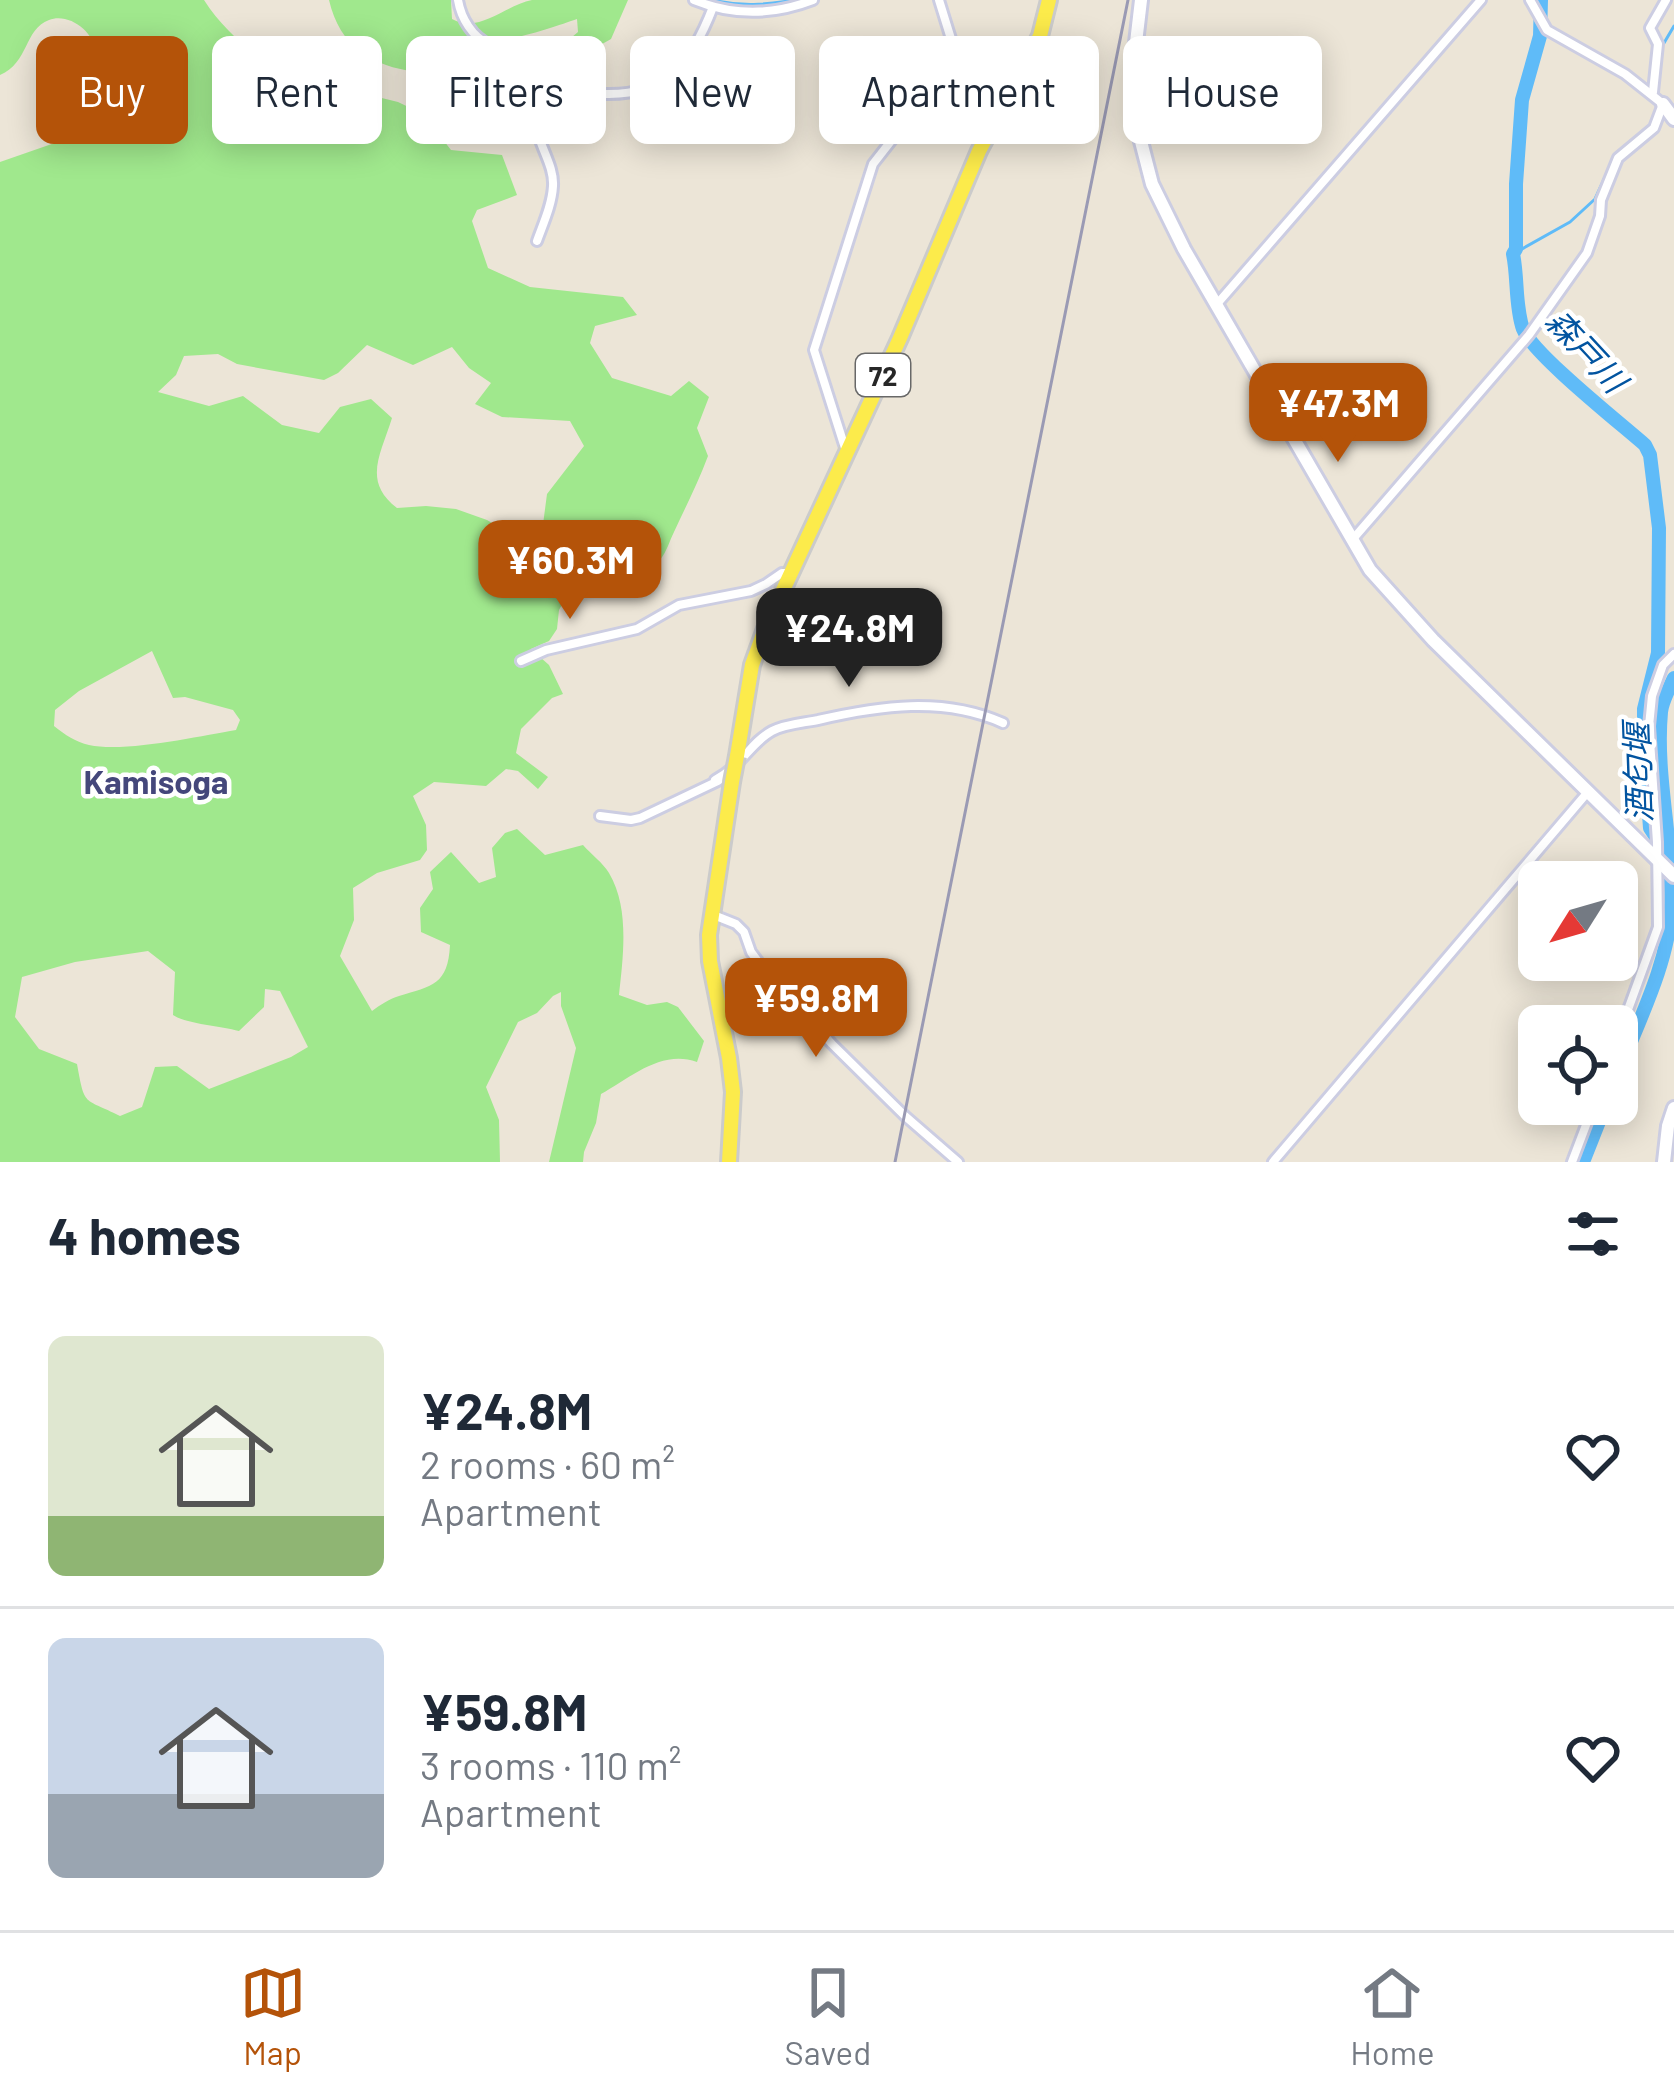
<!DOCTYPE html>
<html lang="en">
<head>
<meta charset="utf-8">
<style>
	:root { --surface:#fff; --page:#f2f2f3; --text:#1f2937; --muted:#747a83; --line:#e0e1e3; --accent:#b45309 }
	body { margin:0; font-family:Barlow,"Noto Sans JP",sans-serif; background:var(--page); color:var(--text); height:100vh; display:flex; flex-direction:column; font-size:45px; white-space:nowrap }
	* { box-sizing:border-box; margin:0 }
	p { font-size:39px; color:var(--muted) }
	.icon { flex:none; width:66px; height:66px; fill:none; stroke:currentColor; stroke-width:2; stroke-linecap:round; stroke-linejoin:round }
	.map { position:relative; height:1162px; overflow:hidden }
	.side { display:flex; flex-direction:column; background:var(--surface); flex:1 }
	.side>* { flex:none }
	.banner { position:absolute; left:36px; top:36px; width:1602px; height:108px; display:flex; gap:24px }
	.needle { width:78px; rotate:233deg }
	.controls { position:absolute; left:1518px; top:861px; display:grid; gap:24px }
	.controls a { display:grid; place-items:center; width:120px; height:120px; border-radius:18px; background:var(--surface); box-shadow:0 6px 30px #0003; font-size:60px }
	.price { position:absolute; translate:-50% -102px; padding:0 27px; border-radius:24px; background:var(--accent); color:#fff; font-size:39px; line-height:78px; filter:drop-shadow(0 3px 6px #0008) }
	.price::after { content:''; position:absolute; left:50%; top:72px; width:36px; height:27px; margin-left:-18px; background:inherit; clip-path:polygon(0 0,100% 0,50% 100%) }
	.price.selected { background:#222; color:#fff }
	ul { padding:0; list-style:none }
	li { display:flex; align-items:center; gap:36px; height:300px; padding:0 48px }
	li+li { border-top:3px solid var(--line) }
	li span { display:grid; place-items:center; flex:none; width:336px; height:240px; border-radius:18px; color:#555 }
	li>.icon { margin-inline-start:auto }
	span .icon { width:144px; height:144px; fill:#fffc; stroke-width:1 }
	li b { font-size:51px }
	h2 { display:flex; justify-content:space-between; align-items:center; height:144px; padding:0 48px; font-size:51px }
	.pill { padding:0 42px; border-radius:18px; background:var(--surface); box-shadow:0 6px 30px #0003; font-size:42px; line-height:108px }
	.pill.selected { background:var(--accent); color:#fff }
	.tabs { display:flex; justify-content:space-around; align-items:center; height:168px; border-top:3px solid var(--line); background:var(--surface); font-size:33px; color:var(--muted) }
	.tabs a { display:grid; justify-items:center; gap:6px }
	.tabs .selected { color:var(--accent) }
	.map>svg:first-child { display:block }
	.green { fill:#a0e88d; fill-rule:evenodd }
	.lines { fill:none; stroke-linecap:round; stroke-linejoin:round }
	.stream { stroke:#5fbbf8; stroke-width:3 }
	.river { stroke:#5fbbf8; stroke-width:14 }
	.street-casing { stroke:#cccde2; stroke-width:14 }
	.secondary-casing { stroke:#cccde2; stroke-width:18 }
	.primary-casing { stroke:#cbcbcb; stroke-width:20 }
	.street { stroke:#fff; stroke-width:8 }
	.secondary { stroke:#fff; stroke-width:12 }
	.primary { stroke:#fceb4b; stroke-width:14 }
	.rail { stroke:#9a9ab4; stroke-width:3 }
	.primary-bridge-casing { stroke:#cbcbcb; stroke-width:20; stroke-linecap:butt }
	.primary-bridge { stroke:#fceb4b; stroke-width:14 }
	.labels { text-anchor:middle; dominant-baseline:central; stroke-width:9; stroke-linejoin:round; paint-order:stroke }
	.shield { fill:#fff; stroke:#686868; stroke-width:3 }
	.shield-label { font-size:27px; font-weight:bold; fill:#272727 }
	.water-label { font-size:33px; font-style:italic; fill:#0254a0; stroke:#fff }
	.neighbourhood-label { font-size:33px; font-weight:bold; fill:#44477b; stroke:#fff }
</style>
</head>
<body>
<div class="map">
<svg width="1674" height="1162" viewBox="0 0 1674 1162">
	<rect width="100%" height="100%" fill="#ece5d7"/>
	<!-- green -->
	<g class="green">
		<path d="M0 0H204C222 29 248 47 271 72H311L333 86 398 102 423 114 451 150 502 155 517 195 477 210 472 221 488 268 530 287 623 297 637 315 595 326 590 343 612 378 671 396 689 381 709 397 697 428 708 456C698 483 686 506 674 532 669 542 667 551 660 560L641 547 628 560 600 544 589 546 579 574 559 610 557 629 549 641 531 649 549 665 563 694 552 698 521 729 516 753 548 777 538 789 518 771 506 769 486 786 434 782 413 796 426 825 427 850 420 860 377 873 353 888 354 920 340 956 372 1011C380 1005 389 999 399 996 432 986 448 985 450 945L421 932 420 908 433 889 430 872 451 852 479 883 496 877 492 848 505 833 517 829 545 855 583 845C591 854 603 863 609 873 630 908 623 957 619 995L647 1005 667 1002 678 1007 704 1041 697 1062C662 1049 631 1077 601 1094L596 1123 584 1152 583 1162H549L576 1048 561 1006V992L553 996 537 1013 518 1022 486 1087 499 1120 500 1162H0V162L69 138 119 128 122 117C109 100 82 101 78 78 85 71 94 65 95 55 97 33 69 12 49 20 24 29 29 63 0 75ZM367 345 413 365 452 347 469 368 491 383 475 404 502 417 570 421 584 446 547 494 542 532 514 536 487 520 456 509 426 506 397 508C362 481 381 454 392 418L371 399 340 407 319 433 282 425 243 396 209 406 158 392 176 375 184 356 218 354 237 364 324 380 338 373ZM152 651 173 698 185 697 233 710 240 720 236 730C199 736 125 753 89 745 76 742 65 735 54 726L55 710 79 691ZM148 951 175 972 173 1015C186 1024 221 1026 239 1031L264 1007 265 989 280 991 308 1047 291 1057 209 1089 177 1066 155 1067 142 1107 120 1116C83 1097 85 1108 77 1064L39 1049 15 1017 22 977 75 962Z"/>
		<path d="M329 0H451L452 19C480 34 505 5 532 0 555 0 602 0 628 0L611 39 565 65 553 53 578 32 577 19C560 25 510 42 495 40L496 55 521 70 508 97 476 110 428 90 417 72C371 66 340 47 329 0Z"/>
	</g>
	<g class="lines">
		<!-- stream -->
		<g class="stream">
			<path d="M713 0C741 7 766 5 794 0"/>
			<path d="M1664 43 1674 26"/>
			<path d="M1513 254 1570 222 1595 199 1613 160"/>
		</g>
		<!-- river -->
		<g class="river">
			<path d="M1541 0 1540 36 1522 100 1516 184V249L1513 254C1518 277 1515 307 1523 329 1533 354 1620 423 1645 445L1650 455 1659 528 1658 653 1644 709V745L1650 828 1671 860"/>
			<path d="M1617 1076C1637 1024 1669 963 1671 908 1674 843 1655 777 1661 712 1662 701 1669 689 1674 678"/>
			<path d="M1583 1162 1606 1104"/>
		</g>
		<defs>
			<g id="street">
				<path d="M458 0C461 18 472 37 490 45 502 51 514 49 525 59 547 79 533 114 540 140 545 155 554 170 553 186 552 205 543 224 537 241"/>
				<path d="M694 0C733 16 774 15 813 0"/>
				<path d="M534 69C546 74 555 83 566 89 578 94 592 93 604 94 667 96 692 62 713 7"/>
				<path d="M1653 92 1658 44 1650 28 1666 0"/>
				<path d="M1217 304 1481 0"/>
				<path d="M846 451 814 350 873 164 909 118 952 42 939 0"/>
				<path d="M1353 539 1529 335 1587 253 1600 216 1601 200 1618 158 1654 128 1663 104 1625 74 1547 30 1530 0"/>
				<path d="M521 661 546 650 637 629 679 605 751 591 766 584 782 573H789"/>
				<path d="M715 780C742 766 750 743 772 731 785 724 803 723 818 720 879 706 943 696 1003 723"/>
				<path d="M600 816 631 820 640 818 718 781"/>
				<path d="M711 914 736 924 744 932 751 952 763 968 832 1044 905 1116 958 1162"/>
				<path d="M1617 1040 1658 927 1657 842 1649 726 1652 696 1663 665 1674 654"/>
				<path d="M1273 1162 1587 793"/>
				<path d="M1572 1162 1594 1104"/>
			</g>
			<g id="secondary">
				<path d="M1141 0 1132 77 1136 122 1152 184 1184 249 1370 570 1433 640 1674 876"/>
				<path d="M1663 104 1674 119"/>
				<path d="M1664 1162 1668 1126 1674 1108"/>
			</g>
			<g id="primary">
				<path d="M737 756 752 665 765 629 900 338 979 151 1040 36 1049 0"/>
				<path d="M729 1162 733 1092 729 1058 710 961 709 935 732 782"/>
			</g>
		</defs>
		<!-- street casing -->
		<use href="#street" class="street-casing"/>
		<!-- secondary casing -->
		<use href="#secondary" class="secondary-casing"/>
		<!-- primary casing -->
		<use href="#primary" class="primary-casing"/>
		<!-- street -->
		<use href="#street" class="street"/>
		<!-- secondary -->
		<use href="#secondary" class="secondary"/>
		<!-- primary -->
		<use href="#primary" class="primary"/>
		<!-- rail -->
		<path class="rail" d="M895 1162 1128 0"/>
		<defs>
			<path id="primary-bridge" d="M732 782 737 756"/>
		</defs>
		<!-- primary-bridge casing -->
		<use href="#primary-bridge" class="primary-bridge-casing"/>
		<!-- primary-bridge -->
		<use href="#primary-bridge" class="primary-bridge"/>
	</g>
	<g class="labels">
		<!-- shield labels -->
		<rect class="shield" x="856" y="354" width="54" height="42" rx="9"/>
		<g class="shield-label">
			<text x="883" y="375">72</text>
		</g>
		<!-- water labels -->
		<g class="water-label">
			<text transform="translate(1587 350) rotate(47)">森戸川</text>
			<text transform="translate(1637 773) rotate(-92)">酒匂堰</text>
		</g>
		<!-- neighbourhood labels -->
		<g class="neighbourhood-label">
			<text x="156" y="781">Kamisoga</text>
		</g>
	</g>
</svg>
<div class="controls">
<a><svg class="needle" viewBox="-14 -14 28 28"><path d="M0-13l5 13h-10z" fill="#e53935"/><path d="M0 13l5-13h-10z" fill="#747a83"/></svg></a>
<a><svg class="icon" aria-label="locate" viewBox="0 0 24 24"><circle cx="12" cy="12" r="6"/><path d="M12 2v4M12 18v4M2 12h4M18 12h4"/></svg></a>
</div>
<b class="price" style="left:1338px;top:465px">¥47.3M</b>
<b class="price" style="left:570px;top:622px">¥60.3M</b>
<b class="price selected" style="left:849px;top:690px">¥24.8M</b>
<b class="price" style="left:816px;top:1060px">¥59.8M</b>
<div class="banner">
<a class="pill selected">Buy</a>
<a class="pill">Rent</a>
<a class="pill">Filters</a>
<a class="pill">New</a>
<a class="pill">Apartment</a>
<a class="pill">House</a>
</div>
</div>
<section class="side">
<h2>4 homes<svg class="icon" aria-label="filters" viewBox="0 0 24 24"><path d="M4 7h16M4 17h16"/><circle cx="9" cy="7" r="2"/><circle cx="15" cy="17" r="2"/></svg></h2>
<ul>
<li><span style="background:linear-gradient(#dfe7d0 75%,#8fb573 0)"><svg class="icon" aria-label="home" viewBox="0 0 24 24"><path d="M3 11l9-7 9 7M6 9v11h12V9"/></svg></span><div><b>¥24.8M</b><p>2 rooms · 60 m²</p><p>Apartment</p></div><svg class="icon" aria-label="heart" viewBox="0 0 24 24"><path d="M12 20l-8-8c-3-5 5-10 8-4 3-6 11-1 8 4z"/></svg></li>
<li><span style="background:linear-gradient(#c9d6e8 65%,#9aa5b1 0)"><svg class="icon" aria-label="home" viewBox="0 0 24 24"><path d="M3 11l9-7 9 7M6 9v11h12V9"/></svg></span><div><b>¥59.8M</b><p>3 rooms · 110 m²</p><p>Apartment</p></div><svg class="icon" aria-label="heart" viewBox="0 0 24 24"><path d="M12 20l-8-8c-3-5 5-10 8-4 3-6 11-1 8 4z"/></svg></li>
</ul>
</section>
<nav class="tabs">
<a class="selected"><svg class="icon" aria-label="map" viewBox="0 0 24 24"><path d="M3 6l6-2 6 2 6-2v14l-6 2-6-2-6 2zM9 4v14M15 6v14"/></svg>Map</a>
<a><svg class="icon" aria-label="saved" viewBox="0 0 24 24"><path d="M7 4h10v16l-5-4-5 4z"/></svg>Saved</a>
<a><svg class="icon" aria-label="home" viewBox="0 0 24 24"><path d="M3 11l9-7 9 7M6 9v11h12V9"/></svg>Home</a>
</nav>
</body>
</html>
